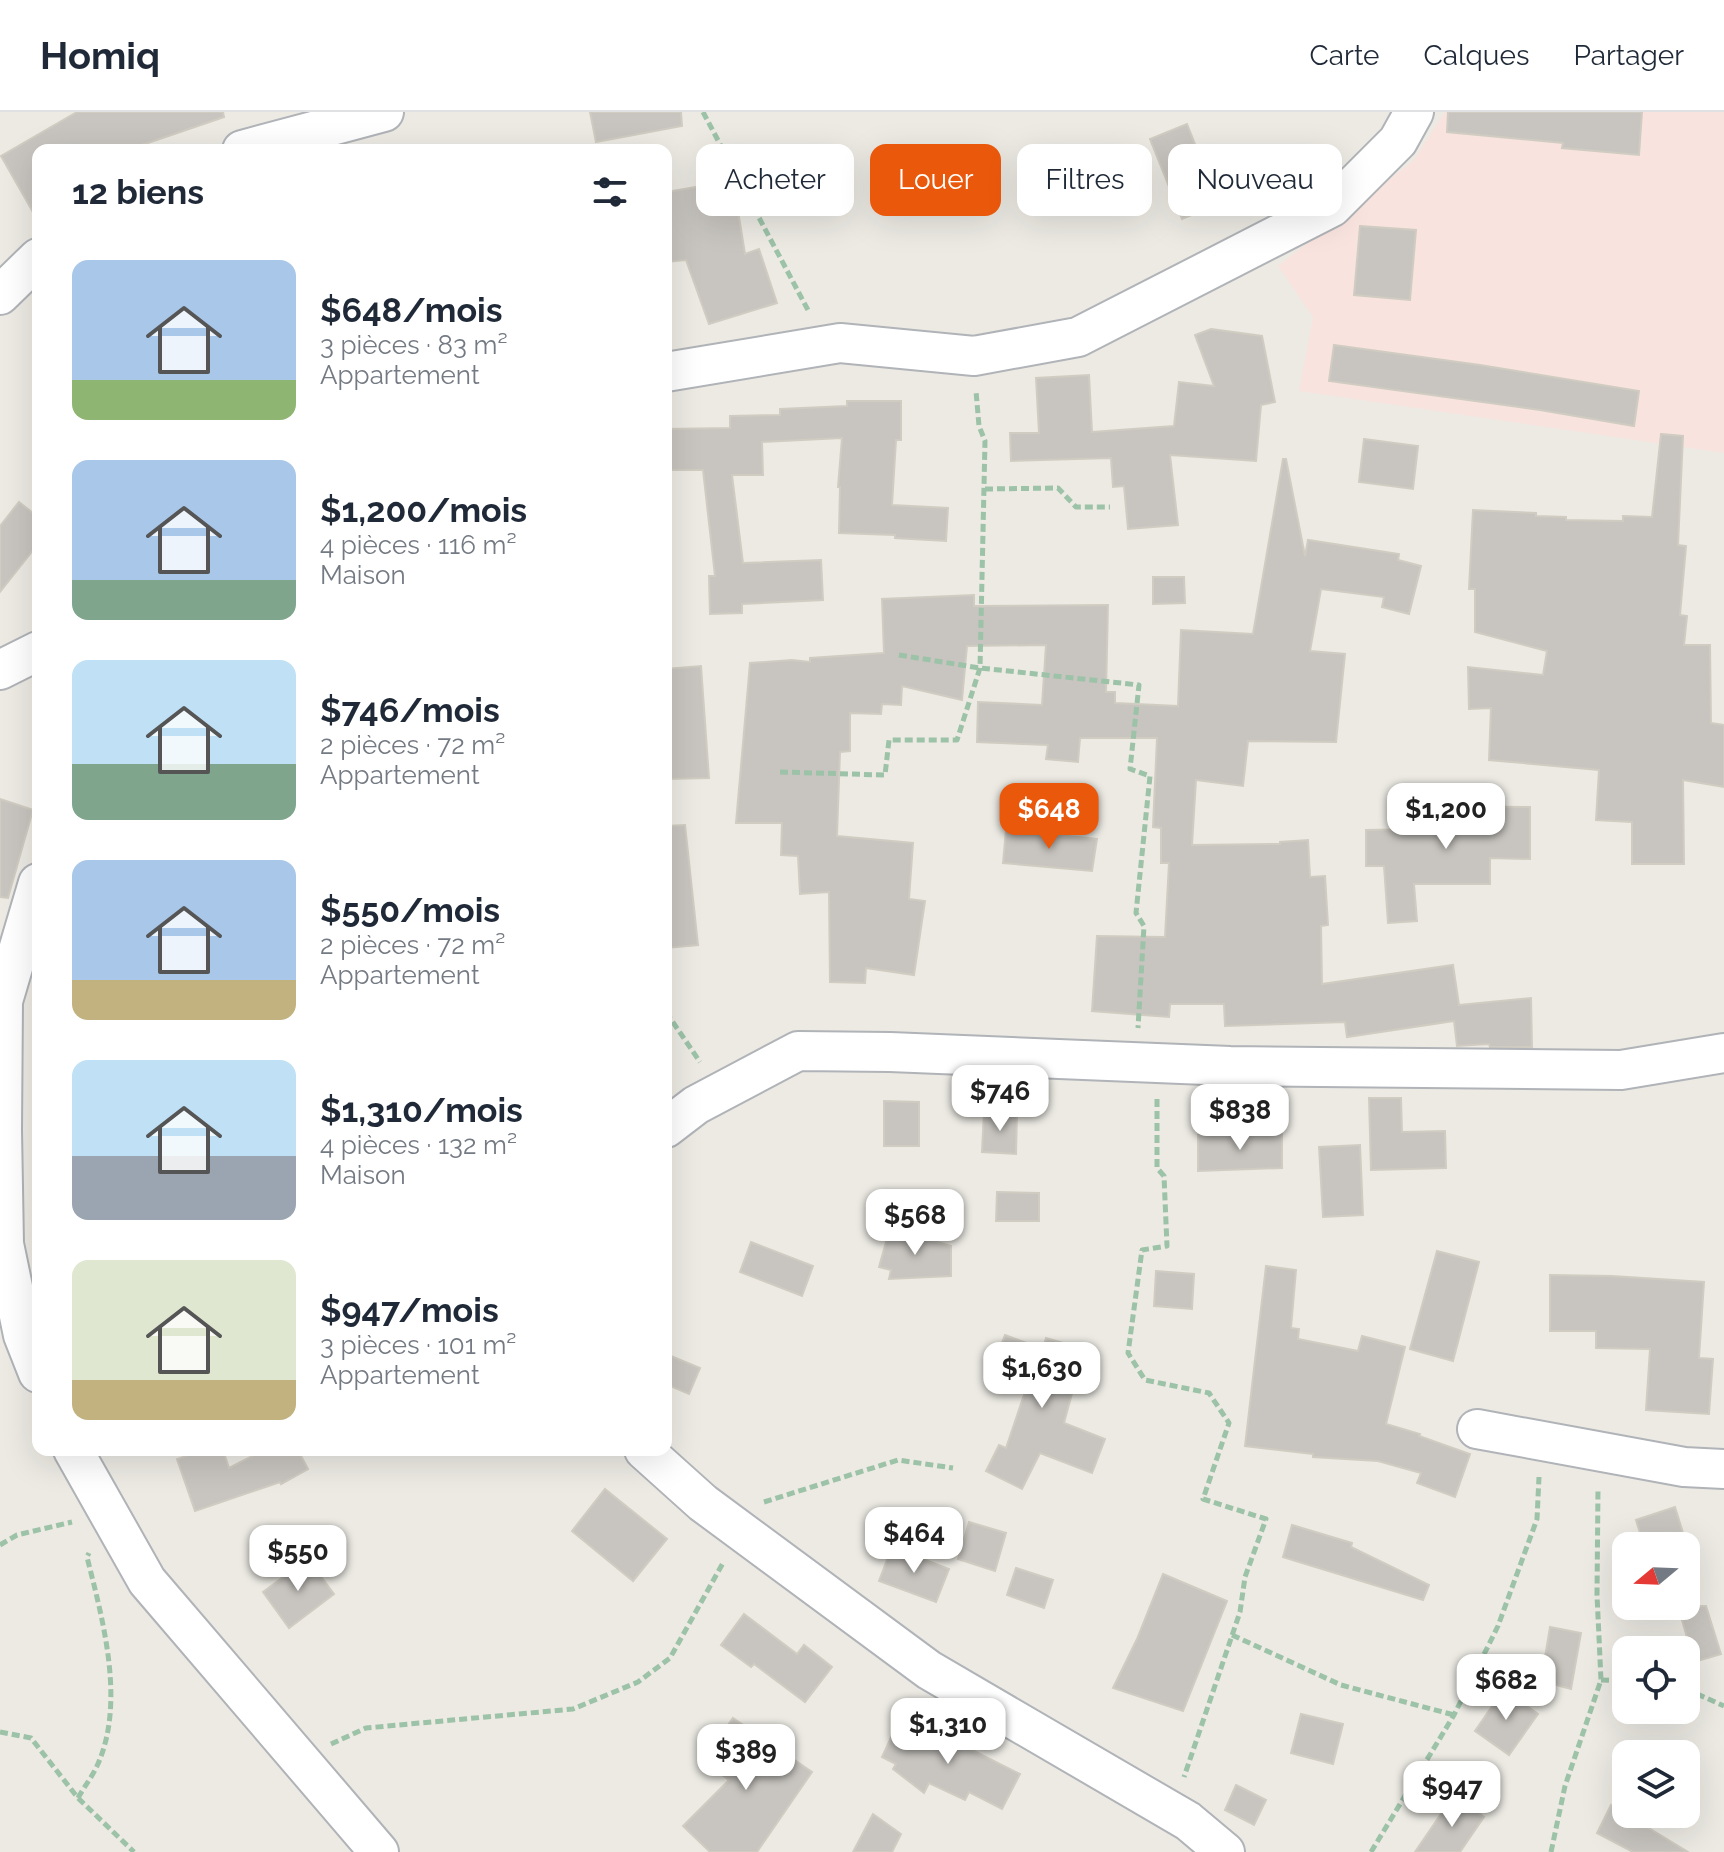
<!DOCTYPE html>
<html lang="fr">
<head>
<meta charset="utf-8">
<style>
	:root { --surface:#fff; --page:#f6f6f7; --text:#1f2937; --muted:#747a83; --line:#e0e1e3; --accent:#ea580c }
	body { margin:0; font-family:Raleway,sans-serif; background:var(--page); color:var(--text); height:100vh; display:flex; flex-direction:column; font-size:30px; white-space:nowrap }
	* { box-sizing:border-box; margin:0 }
	p { font-size:26px; color:var(--muted) }
	.icon { flex:none; width:44px; height:44px; fill:none; stroke:currentColor; stroke-width:2; stroke-linecap:round; stroke-linejoin:round }
	.map { position:relative; flex:1; overflow:hidden }
	.drawer { position:absolute; left:32px; top:32px; width:640px; height:1312px; display:flex; flex-direction:column; background:var(--surface); border-radius:16px; box-shadow:0 8px 32px #0002 }
	.drawer>* { flex:none }
	.banner { position:absolute; left:696px; top:32px; width:760px; height:72px; display:flex; gap:16px }
	.needle { width:52px; rotate:251deg }
	.tools { position:absolute; left:1612px; top:1420px; display:grid; gap:16px }
	.tools a { display:grid; place-items:center; width:88px; height:88px; border-radius:16px; background:var(--surface); box-shadow:0 8px 32px #0002; font-size:40px }
	.price { position:absolute; translate:-50% -68px; padding:0 18px; border-radius:16px; background:#fff; color:#222; font-size:26px; line-height:52px; filter:drop-shadow(0 2px 4px #0008) }
	.price::after { content:''; position:absolute; left:50%; top:48px; width:24px; height:18px; margin-left:-12px; background:inherit; clip-path:polygon(0 0,100% 0,50% 100%) }
	.price.on { background:var(--accent); color:#fff }
	ul { padding:0; list-style:none }
	li { display:flex; align-items:center; gap:24px; height:200px; padding:0 40px }
	li span { display:grid; place-items:center; flex:none; width:224px; height:160px; border-radius:16px; color:#555 }
	li>.icon { margin-inline-start:auto }
	span .icon { width:96px; height:96px; fill:#fffc; stroke-width:1 }
	li b { font-size:34px }
	h2 { display:flex; justify-content:space-between; align-items:center; height:96px; padding:0 40px; font-size:34px }
	.pill { padding:0 28px; border-radius:16px; background:var(--surface); box-shadow:0 8px 32px #0002; font-size:28px; line-height:72px }
	.pill.on { background:var(--accent); color:#fff }
	header { display:flex; align-items:center; gap:48px; box-sizing:border-box; height:112px; padding:0 40px; background:var(--surface); border-bottom:2px solid var(--line) }
	header strong { font-size:38px }
	nav { display:flex; gap:44px; margin-inline-start:auto; font-size:28px }
	.map>svg:first-child { display:block }
	.medical { fill:#f8e3df }
	.building { fill:#c8c5c0; stroke:#d0ccc2; stroke-width:2 }
	.lines { fill:none; stroke-linecap:round; stroke-linejoin:round }
	.minor-casing { stroke:#b0b3b7; stroke-width:42 }
	.path { stroke:#9cc2a8; stroke-width:5; stroke-dasharray:8 4; stroke-linecap:butt }
	.minor { stroke:#fff; stroke-width:38 }
</style>
</head>
<body>
<header>
<strong>Homiq</strong>
<nav><a>Carte</a><a>Calques</a><a>Partager</a></nav>
</header>
<div class="map">
<svg width="1724" height="1740" viewBox="0 0 1724 1740">
	<rect width="100%" height="100%" fill="#eceae3"/>
	<!-- medical -->
	<path class="medical" d="M1445 0H1724V341L1299 279 1313 205 1278 154 1413 49Z"/>
	<!-- building -->
	<g class="building">
		<path d="M77 0H223L224 5 142 33 135 38H38V109L1 44Z"/>
		<path d="M590 0H681L682 14 596 30Z"/>
		<path d="M1448 0H1642L1639 43 1562 36 1563 31 1447 20Z"/>
		<path d="M1187 12 1219 92 1182 107 1150 27Z"/>
		<path d="M702 74 705 91 736 86 745 142 759 137 777 191 709 212 686 148 666 150V80Z"/>
		<path d="M1360 114 1416 118 1410 188 1354 183Z"/>
		<path d="M1211 217 1262 224 1275 290 1261 293 1256 349 1170 343 1178 413 1128 417 1124 374 1113 375 1111 346 1011 349 1010 321H1039L1036 266 1089 263 1092 320 1174 314 1179 270 1214 274 1195 223Z"/>
		<path d="M1334 233 1480 253 1639 279 1634 314 1540 298 1329 269Z"/>
		<path d="M847 289H901V328H896L892 393 948 396 946 429 895 426V423L839 421 840 375H838L842 326 762 330 763 363H732L743 451 821 448 823 488 742 492V501L710 502 709 464H715L703 358H666V317L730 316V304L780 303V297L847 294Z"/>
		<path d="M1661 322 1683 324 1678 433 1686 434 1680 503 1687 504 1684 533H1710L1711 611 1724 613V675L1683 668 1684 752H1632V710L1596 708 1599 658 1489 648 1491 596 1469 597 1468 555 1543 563 1547 539 1475 520V477H1469L1473 398 1536 401V404L1566 405V408L1623 409V404L1652 405Z"/>
		<path d="M1364 327 1418 334 1413 377 1359 370Z"/>
		<path d="M1283 347H1286L1305 444 1308 428 1399 442 1398 448 1421 454 1409 502 1382 495 1384 485 1321 477 1310 539 1345 542 1336 630 1248 629 1243 674 1196 668 1192 733 1280 732V730L1308 728 1310 765 1325 764 1328 813 1321 814 1322 872 1453 853 1459 893 1531 886 1532 935H1490L1489 932 1457 934 1454 909 1347 925 1345 910 1225 914 1224 892H1170L1169 905 1092 899 1097 824 1165 825 1169 751H1161V716L1153 715 1157 626H1080L1078 650 1046 647 1048 633 977 630 978 590 1042 593 1046 533 967 534 962 588 902 574 901 593 882 592 881 602 850 601V639L840 640 837 724 913 731 909 787 925 789 914 863 866 856 865 871 830 870 829 780 800 782 798 744 781 743 782 711H736L750 551 792 548 810 550V546L884 541 882 487 974 483V494L1108 493 1106 580H1115V591L1178 594 1181 518 1253 522Z"/>
		<path d="M19 390 38 405V432L0 480V414Z"/>
		<path d="M1153 465H1184L1185 491 1153 492Z"/>
		<path d="M701 554 709 666 666 667V557Z"/>
		<path d="M0 687 33 698 8 786 0 785Z"/>
		<path d="M1431 694 1530 695V747L1490 746V772H1414L1417 809 1388 811 1384 754H1366V718L1431 717Z"/>
		<path d="M685 713 698 833 666 836V714Z"/>
		<path d="M1006 718 1097 727 1092 759 1003 751Z"/>
		<path d="M1369 986H1401L1402 1020 1445 1019 1446 1056 1371 1058Z"/>
		<path d="M884 989 919 990V1034H884Z"/>
		<path d="M984 999 1017 1001 1016 1042 982 1040Z"/>
		<path d="M1282 1022V1056L1198 1059V1023Z"/>
		<path d="M1360 1033 1363 1103 1323 1105 1319 1035Z"/>
		<path d="M997 1080 1039 1081V1109H996Z"/>
		<path d="M890 1116 951 1134V1164L889 1167 891 1158 879 1155Z"/>
		<path d="M751 1130 813 1154 802 1184 740 1160Z"/>
		<path d="M1437 1139 1479 1150 1453 1249 1410 1237Z"/>
		<path d="M1266 1154 1296 1158 1291 1216 1299 1217 1298 1227 1358 1239 1362 1224 1405 1235 1386 1312 1420 1322 1419 1324 1470 1342 1455 1385 1417 1371 1421 1361 1378 1349 1313 1345V1342L1245 1334Z"/>
		<path d="M1156 1159 1194 1162 1192 1197 1154 1194Z"/>
		<path d="M1550 1163 1612 1164 1704 1170 1699 1246 1713 1247 1709 1302 1646 1298 1650 1237 1596 1236V1219H1550Z"/>
		<path d="M1005 1223 1043 1237 1046 1226 1084 1237 1064 1311 1105 1327 1092 1361 1040 1341 1022 1377 986 1359 999 1333 1006 1336 1027 1274 991 1260Z"/>
		<path d="M666 1242 700 1256 689 1282 666 1272Z"/>
		<path d="M203 1338H223L229 1356 264 1338H298L308 1357 281 1372 280 1370 195 1399 177 1347Z"/>
		<path d="M605 1377 667 1427 633 1469 572 1419Z"/>
		<path d="M1675 1395 1687 1434H1644L1636 1408Z"/>
		<path d="M969 1410 1006 1421 995 1459 958 1447Z"/>
		<path d="M1292 1413 1352 1431 1351 1435 1429 1473 1423 1488 1283 1445Z"/>
		<path d="M892 1435 949 1457 936 1490 879 1469Z"/>
		<path d="M308 1447 334 1482 289 1516 263 1480Z"/>
		<path d="M1016 1456 1053 1468 1044 1496 1007 1483Z"/>
		<path d="M1163 1462 1227 1489 1183 1599 1113 1576 1137 1527Z"/>
		<path d="M1678 1494H1706L1721 1542 1694 1550Z"/>
		<path d="M744 1502 797 1542 804 1533 832 1555 805 1590 754 1552 751 1555 721 1533Z"/>
		<path d="M1550 1515 1581 1521 1571 1577 1541 1569Z"/>
		<path d="M1504 1577 1538 1602 1509 1643 1475 1619Z"/>
		<path d="M1301 1602 1343 1612 1333 1652 1291 1641Z"/>
		<path d="M733 1606 812 1660 757 1740H710L683 1714 729 1668 703 1649Z"/>
		<path d="M899 1608 974 1639 1020 1662 1002 1697 969 1680 965 1688 929 1671 924 1681 893 1657 896 1652 882 1645Z"/>
		<path d="M1236 1673 1266 1688 1254 1713 1225 1698Z"/>
		<path d="M1454 1683 1484 1705 1460 1740H1415Z"/>
		<path d="M1611 1693 1688 1740H1633L1597 1721Z"/>
		<path d="M873 1702 901 1722 892 1740H853Z"/>
	</g>
	<g class="lines">
		<defs>
			<g id="minor">
				<path d="M242 38 384 0"/>
				<path d="M0 183 38 146"/>
				<path d="M666 260 840 231 974 244 1078 225 1332 95 1398 29 1414 0"/>
				<path d="M0 558 38 539"/>
				<path d="M38 771 3 889 2 1018 4 1132 23 1223 38 1261"/>
				<path d="M666 1016 696 993 798 939 890 940 1230 954 1621 958 1724 941"/>
				<path d="M1477 1317 1684 1355 1724 1357"/>
				<path d="M73 1338 147 1469 379 1740"/>
				<path d="M644 1338 703 1391 929 1558 1188 1709 1225 1740"/>
			</g>
		</defs>
		<!-- minor casing -->
		<use href="#minor" class="minor-casing"/>
		<!-- path -->
		<g class="path">
			<path d="M703 0 809 200"/>
			<path d="M985 377 1058 376 1076 395H1110"/>
			<path d="M899 543 980 556 1139 573 1130 657 1150 664 1136 801 1144 814 1138 916"/>
			<path d="M780 660 885 663 889 628H957L980 556 985 329 979 314 976 279"/>
			<path d="M666 900 700 950"/>
			<path d="M1157 987V1056L1164 1064 1167 1134 1142 1138 1128 1241 1145 1268 1209 1281 1229 1311 1203 1387 1266 1407 1245 1465 1240 1500 1184 1665"/>
			<path d="M764 1390 898 1348 953 1356"/>
			<path d="M0 1433 17 1423 72 1410"/>
			<path d="M1232 1523 1341 1573 1454 1603"/>
			<path d="M1601 1568 1626 1569"/>
			<path d="M1686 1577 1724 1594"/>
			<path d="M0 1620 31 1626 78 1686 134 1740"/>
			<path d="M331 1632 366 1616 573 1597 638 1570 670 1546 723 1451"/>
			<path d="M78 1686C84 1675 92 1665 97 1654 126 1591 103 1509 87 1445L89 1441"/>
			<path d="M1371 1740 1454 1603 1498 1514 1537 1407 1539 1365"/>
			<path d="M1551 1740 1565 1674 1601 1568 1597 1483 1598 1376"/>
		</g>
		<!-- minor -->
		<use href="#minor" class="minor"/>
	</g>
</svg>
<div class="tools">
<a><svg class="needle" viewBox="-14 -14 28 28"><path d="M0-13l5 13h-10z" fill="#e53935"/><path d="M0 13l5-13h-10z" fill="#747a83"/></svg></a>
<a><svg class="icon" aria-label="locate" viewBox="0 0 24 24"><circle cx="12" cy="12" r="6"/><path d="M12 2v4M12 18v4M2 12h4M18 12h4"/></svg></a>
<a><svg class="icon" aria-label="layers" viewBox="0 0 24 24"><path d="M12 4l9 5-9 5-9-5zM3 14l9 5 9-5"/></svg></a>
</div>
<b class="price on" style="left:1049px;top:739px">$648</b>
<b class="price" style="left:1446px;top:739px">$1,200</b>
<b class="price" style="left:1000px;top:1021px">$746</b>
<b class="price" style="left:1240px;top:1040px">$838</b>
<b class="price" style="left:915px;top:1145px">$568</b>
<b class="price" style="left:1042px;top:1298px">$1,630</b>
<b class="price" style="left:914px;top:1463px">$464</b>
<b class="price" style="left:298px;top:1481px">$550</b>
<b class="price" style="left:1506px;top:1610px">$682</b>
<b class="price" style="left:948px;top:1654px">$1,310</b>
<b class="price" style="left:746px;top:1680px">$389</b>
<b class="price" style="left:1452px;top:1717px">$947</b>
<div class="banner">
<a class="pill">Acheter</a>
<a class="pill on">Louer</a>
<a class="pill">Filtres</a>
<a class="pill">Nouveau</a>
</div>
<section class="drawer">
<h2>12 biens<svg class="icon" aria-label="filters" viewBox="0 0 24 24"><path d="M4 7h16M4 17h16"/><circle cx="9" cy="7" r="2"/><circle cx="15" cy="17" r="2"/></svg></h2>
<ul>
<li><span style="background:linear-gradient(#a9c7e8 75%,#8fb573 0)"><svg class="icon" aria-label="home" viewBox="0 0 24 24"><path d="M3 11l9-7 9 7M6 9v11h12V9"/></svg></span><div><b>$648/mois</b><p>3 pièces · 83 m²</p><p>Appartement</p></div></li>
<li><span style="background:linear-gradient(#a9c7e8 75%,#7fa58c 0)"><svg class="icon" aria-label="home" viewBox="0 0 24 24"><path d="M3 11l9-7 9 7M6 9v11h12V9"/></svg></span><div><b>$1,200/mois</b><p>4 pièces · 116 m²</p><p>Maison</p></div></li>
<li><span style="background:linear-gradient(#bfe0f5 65%,#7fa58c 0)"><svg class="icon" aria-label="home" viewBox="0 0 24 24"><path d="M3 11l9-7 9 7M6 9v11h12V9"/></svg></span><div><b>$746/mois</b><p>2 pièces · 72 m²</p><p>Appartement</p></div></li>
<li><span style="background:linear-gradient(#a9c7e8 75%,#c2b280 0)"><svg class="icon" aria-label="home" viewBox="0 0 24 24"><path d="M3 11l9-7 9 7M6 9v11h12V9"/></svg></span><div><b>$550/mois</b><p>2 pièces · 72 m²</p><p>Appartement</p></div></li>
<li><span style="background:linear-gradient(#bfe0f5 60%,#9aa5b1 0)"><svg class="icon" aria-label="home" viewBox="0 0 24 24"><path d="M3 11l9-7 9 7M6 9v11h12V9"/></svg></span><div><b>$1,310/mois</b><p>4 pièces · 132 m²</p><p>Maison</p></div></li>
<li><span style="background:linear-gradient(#dfe7d0 75%,#c2b280 0)"><svg class="icon" aria-label="home" viewBox="0 0 24 24"><path d="M3 11l9-7 9 7M6 9v11h12V9"/></svg></span><div><b>$947/mois</b><p>3 pièces · 101 m²</p><p>Appartement</p></div></li>
</ul>
</section>
</div>
</body>
</html>
